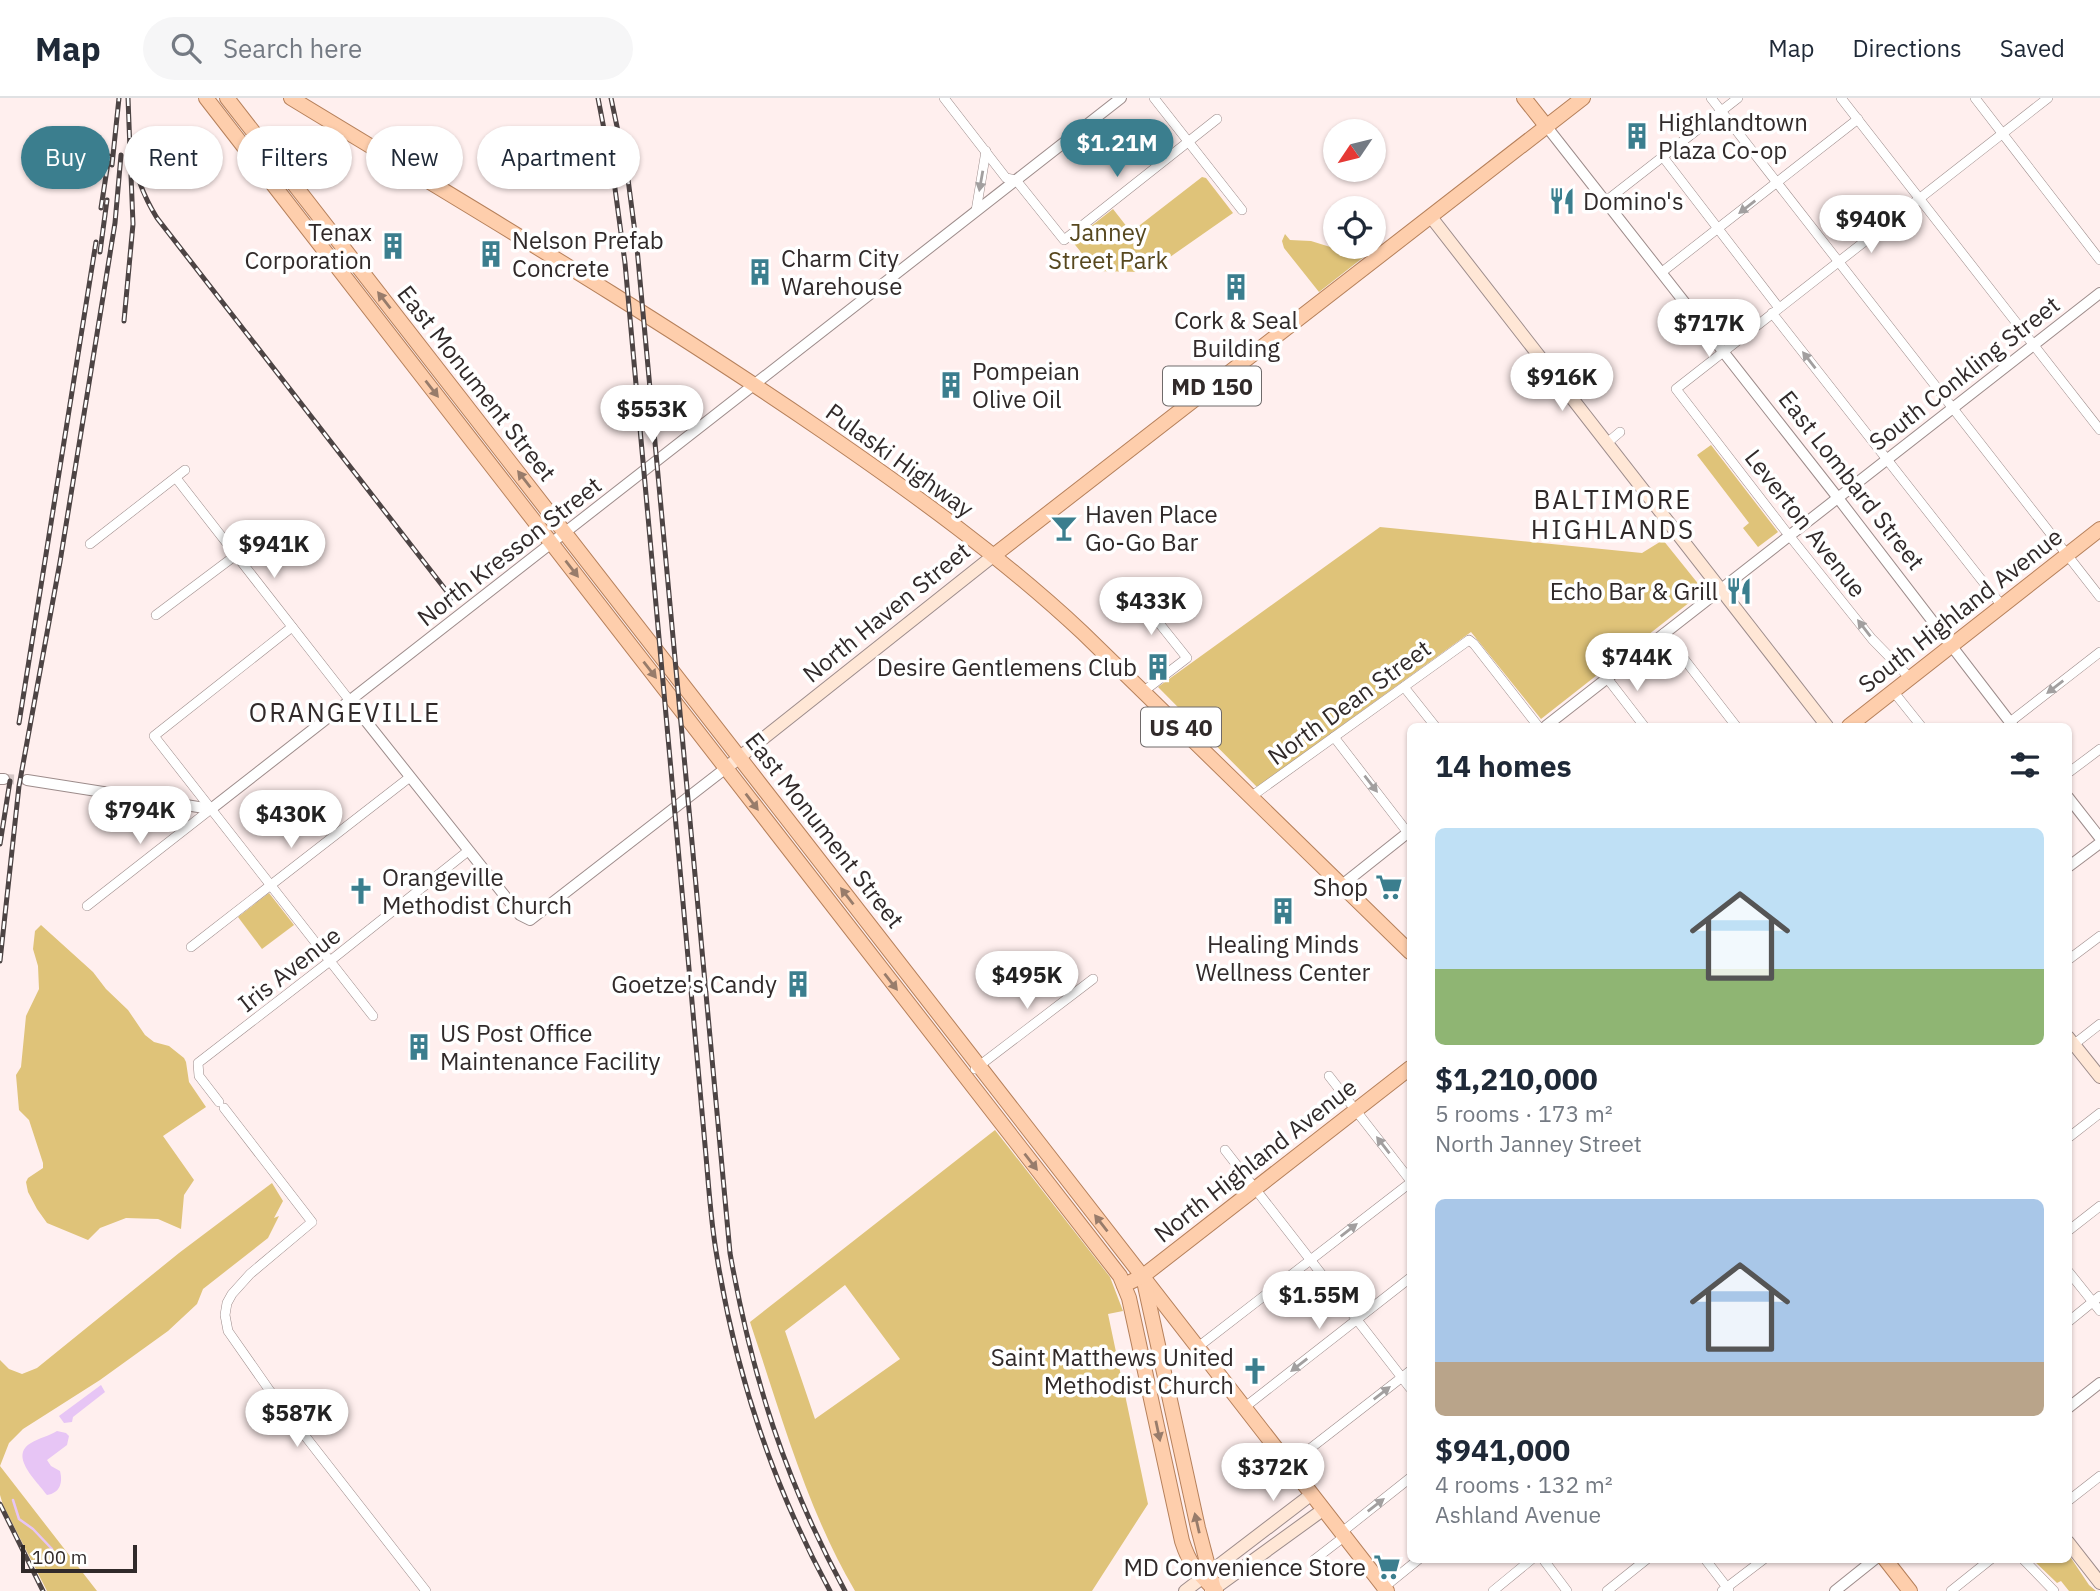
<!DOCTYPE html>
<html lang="en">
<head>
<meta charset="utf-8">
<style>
	:root { --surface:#fff; --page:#f6f6f7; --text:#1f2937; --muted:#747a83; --line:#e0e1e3; --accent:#3b7e8e }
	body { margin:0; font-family:"IBM Plex Sans",sans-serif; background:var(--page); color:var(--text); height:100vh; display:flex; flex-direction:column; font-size:26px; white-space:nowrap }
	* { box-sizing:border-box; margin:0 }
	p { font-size:23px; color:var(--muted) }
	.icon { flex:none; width:38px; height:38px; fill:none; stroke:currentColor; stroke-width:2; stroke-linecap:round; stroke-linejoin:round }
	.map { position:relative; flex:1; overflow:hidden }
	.details { position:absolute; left:1407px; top:625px; width:665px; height:840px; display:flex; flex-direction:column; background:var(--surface); border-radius:10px; box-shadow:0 2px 5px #0004 }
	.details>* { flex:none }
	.hud { position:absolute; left:21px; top:28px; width:665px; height:63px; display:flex; gap:14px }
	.needle { width:46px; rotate:235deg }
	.tools { position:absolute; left:1323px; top:21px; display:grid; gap:14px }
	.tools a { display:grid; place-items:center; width:63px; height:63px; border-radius:50%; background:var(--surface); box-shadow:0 2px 5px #0004; font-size:35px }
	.scale { position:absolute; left:21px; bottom:18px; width:116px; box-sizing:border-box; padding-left:7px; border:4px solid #312a2a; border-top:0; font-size:19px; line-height:24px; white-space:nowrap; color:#312a2a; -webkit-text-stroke:5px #fff; paint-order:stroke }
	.price { position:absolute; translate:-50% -60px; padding:0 16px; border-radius:24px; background:#fff; color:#222; font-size:23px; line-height:46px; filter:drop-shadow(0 2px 4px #0008) }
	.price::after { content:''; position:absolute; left:50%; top:42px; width:21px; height:16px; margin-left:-10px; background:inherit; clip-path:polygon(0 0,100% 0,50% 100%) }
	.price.on { background:var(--accent); color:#fff }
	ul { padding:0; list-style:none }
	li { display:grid; align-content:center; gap:14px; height:371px; padding:0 28px }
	li span { display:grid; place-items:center; height:217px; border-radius:10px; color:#555 }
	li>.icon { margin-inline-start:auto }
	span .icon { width:126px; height:126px; fill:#fffc; stroke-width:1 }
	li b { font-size:30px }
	h2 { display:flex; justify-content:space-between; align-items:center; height:84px; padding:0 28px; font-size:30px }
	.tag { padding:0 24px; border-radius:32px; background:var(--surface); box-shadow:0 2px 5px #0004; font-size:24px; line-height:63px }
	.tag.on { background:var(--accent); color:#fff }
	header { display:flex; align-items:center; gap:42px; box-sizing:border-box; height:98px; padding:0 35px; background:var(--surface); border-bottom:2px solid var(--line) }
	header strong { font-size:33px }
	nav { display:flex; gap:38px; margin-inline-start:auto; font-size:24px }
	.search { width:490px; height:63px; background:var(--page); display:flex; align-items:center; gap:18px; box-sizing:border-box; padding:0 24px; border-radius:38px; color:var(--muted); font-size:26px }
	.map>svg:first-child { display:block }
	.green { fill:#dfc379; fill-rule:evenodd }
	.water { fill:#e7c5f5 }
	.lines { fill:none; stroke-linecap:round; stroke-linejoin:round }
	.stream { stroke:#e7c5f5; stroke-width:2.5 }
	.tertiary-tunnel { stroke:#d6c8c7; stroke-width:10; stroke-dasharray:10 5; stroke-linecap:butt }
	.minor-casing { stroke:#9d8c8b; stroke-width:10 }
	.tertiary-casing { stroke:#9d8c8b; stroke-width:12 }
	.secondary-casing { stroke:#9d8c8b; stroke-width:14 }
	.primary-casing { stroke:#b6805b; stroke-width:16 }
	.minor { stroke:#fff; stroke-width:9 }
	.tertiary { stroke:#fff; stroke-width:10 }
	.secondary { stroke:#ffe7d6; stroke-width:12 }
	.primary { stroke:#feceac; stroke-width:14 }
	.rail-casing { stroke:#4d4444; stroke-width:5 }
	.rail { stroke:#fff; stroke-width:2.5; stroke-dasharray:8; stroke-linecap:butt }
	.oneway { fill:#a29f9f }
	.oneway2 { fill:#987c6b }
	.labels { text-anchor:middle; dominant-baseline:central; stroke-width:7; stroke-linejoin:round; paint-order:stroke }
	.shield { fill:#fff; stroke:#6f6a6a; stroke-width:2 }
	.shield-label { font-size:23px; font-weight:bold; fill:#312a2a }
	.poi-label { font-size:24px; fill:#312a2a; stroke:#fff; text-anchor:start }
	.park-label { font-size:24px; fill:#57481f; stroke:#fff }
	.street-label { font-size:24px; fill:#312a2a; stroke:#fff }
	.neighbourhood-label { font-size:26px; letter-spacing:2px; fill:#312a2a; stroke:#fff }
</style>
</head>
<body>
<header>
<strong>Map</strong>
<div class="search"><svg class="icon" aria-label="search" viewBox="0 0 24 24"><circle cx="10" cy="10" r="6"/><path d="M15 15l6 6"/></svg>Search here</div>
<nav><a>Map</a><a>Directions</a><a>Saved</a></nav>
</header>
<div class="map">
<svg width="2100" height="1493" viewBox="0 0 2100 1493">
	<rect width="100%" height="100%" fill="#ffefee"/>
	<!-- green -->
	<g class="green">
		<path d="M1202 79 1206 80 1233 115 1160 166 1141 174 1096 173 1072 143 1113 111 1131 134Z"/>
		<path d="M1285 136 1290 142 1311 143 1356 157 1361 153 1365 158 1319 194 1284 150 1282 143Z"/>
		<path d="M1711 347 1778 434 1758 449 1743 430 1749 425 1697 357Z"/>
		<path d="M1380 429 1642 455 1663 442 1704 493 1541 621 1471 534 1257 689 1158 589Z"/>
		<path d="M269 795 294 827 262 851 238 819Z"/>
		<path d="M41 827 93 874 106 891 128 912 145 937 154 944 169 948 184 960 186 964 189 984 206 1009 163 1038 194 1082 184 1097 181 1131 158 1121 126 1120 100 1130 88 1142 47 1125 37 1111 28 1094 26 1084 28 1080 43 1070V1065L29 1022 19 1012 16 977 21 969 26 918 39 891 38 868 33 851 35 833Z"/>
		<path d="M995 1032 1110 1179 1123 1213 1108 1216 1148 1406 1092 1493H855C807 1412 780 1313 750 1224ZM845 1187 900 1261 815 1321 785 1233Z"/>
		<path d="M272 1085 283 1103 274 1120 279 1118 268 1140 203 1191 197 1206 168 1233 100 1282 23 1331 9 1345 0 1368 97 1493H47L3 1407 0 1397V1262L9 1271 22 1276 37 1270 179 1155Z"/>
		<path d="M2069 1457 2089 1487 2096 1493H2069L2061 1483 2057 1485 2055 1483 2032 1461H2068Z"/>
	</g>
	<!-- water -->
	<g class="water">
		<path d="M101 1287 105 1294 73 1319 72 1324 64 1325 59 1318Z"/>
		<path d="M57 1333 66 1335 69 1338 67 1347 47 1362 51 1368 60 1373C63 1385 60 1395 47 1397 38 1384 8 1358 31 1345 39 1340 49 1338 57 1333Z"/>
	</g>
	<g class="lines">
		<!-- stream -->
		<path class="stream" d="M13 1402 19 1421 33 1431 52 1451"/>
		<!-- tertiary-tunnel -->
		<path class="tertiary-tunnel" d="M4 681 27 682"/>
		<defs>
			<g id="minor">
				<path d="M944 0 1006 80 1016 82 1064 142 1217 21"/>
				<path d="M1154 0 1242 112"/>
				<path d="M1711 0 2100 499"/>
				<path d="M1841 0 2100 332"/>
				<path d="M1975 0 2100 162"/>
				<path d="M1663 59 1779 210"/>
				<path d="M1606 103 1738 0"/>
				<path d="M976 113 986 53"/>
				<path d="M1662 174 1858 21"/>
				<path d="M1772 215 2002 508"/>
				<path d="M1607 345 1620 334"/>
				<path d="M176 380 350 603"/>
				<path d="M90 446 185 372"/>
				<path d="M1139 500 1187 560 1144 593"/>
				<path d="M156 517 236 457"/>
				<path d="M292 529 154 638 373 918"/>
				<path d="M1664 535 1736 628"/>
				<path d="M1607 580 1644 628"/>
				<path d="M1910 580 1872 541 1784 431 1676 291 2048 0"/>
				<path d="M1404 589 1435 628"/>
				<path d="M1893 593 1921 628"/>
				<path d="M2010 624 2100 554"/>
				<path d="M1334 639 1408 735"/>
				<path d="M2068 675 2100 651"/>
				<path d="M1252 698 1469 542 1474 546 1538 628"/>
				<path d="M87 808 211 711"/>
				<path d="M191 849 410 679"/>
				<path d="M2068 862 2100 838"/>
				<path d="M2068 951 2100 926"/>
				<path d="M975 971 1093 881"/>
				<path d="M1329 978 1410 1082"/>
				<path d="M219 1004 199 978 198 965 330 863 468 753"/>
				<path d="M224 1010 312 1124 250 1176 232 1196 227 1205 225 1217 228 1233 270 1293 426 1493"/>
				<path d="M2068 1040 2100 1015"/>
				<path d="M1225 1052 1410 1290"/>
				<path d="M2068 1133 2100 1108"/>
				<path d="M2068 1173 2100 1213"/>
				<path d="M2068 1224 2100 1198"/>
				<path d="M1198 1249 1410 1085"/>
				<path d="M1245 1309 1410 1180"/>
				<path d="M1289 1367 1410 1273"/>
				<path d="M2068 1403 2100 1378"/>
				<path d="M1342 1434 1410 1380"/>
				<path d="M1543 1461 1567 1493"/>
				<path d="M1705 1461 1729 1492"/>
				<path d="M2023 1461 2054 1493"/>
				<path d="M1314 1462 1345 1438"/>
				<path d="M1382 1491 1419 1461"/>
				<path d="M1493 1493 1532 1461"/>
				<path d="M1607 1493 1647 1461"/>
				<path d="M1722 1493 1764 1461"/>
				<path d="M1951 1493 1991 1461"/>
			</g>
			<g id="tertiary">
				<path d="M1547 29 1838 400 2013 628"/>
				<path d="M350 603 520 817 530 822 726 670"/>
				<path d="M1546 628 2100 195"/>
				<path d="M0 681H4"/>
				<path d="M27 682 211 711 1121 0"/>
				<path d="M2068 699 2100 740"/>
				<path d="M2068 769 2100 745"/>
				<path d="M1342 787 1410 733"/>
				<path d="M2068 1310 2100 1285"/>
				<path d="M1835 1493 1875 1461"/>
			</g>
			<g id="secondary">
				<path d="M1431 119 1827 628"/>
				<path d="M726 670 993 458"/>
				<path d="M2068 939 2100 979"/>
				<path d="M2068 1444 2100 1485"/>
				<path d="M1185 1493 1312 1396"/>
				<path d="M1211 1493 1324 1411"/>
			</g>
			<g id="primary">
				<path d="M206 0 1120 1178 1129 1200 1182 1443C1190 1468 1198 1475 1216 1493"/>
				<path d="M227 0 1387 1493"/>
				<path d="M291 0C470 109 651 215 824 334 914 396 1003 460 1083 535L1410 854"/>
				<path d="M1524 0 1547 29"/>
				<path d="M993 458 1583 0"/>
				<path d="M1849 628 2100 431"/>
				<path d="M1144 1183 1198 1430 1214 1491"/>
				<path d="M1124 1187 1143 1178 1410 970"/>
				<path d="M1885 1461 1910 1493"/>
			</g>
		</defs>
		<!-- minor casing -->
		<use href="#minor" class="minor-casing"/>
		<!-- tertiary casing -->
		<use href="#tertiary" class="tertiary-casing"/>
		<!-- secondary casing -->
		<use href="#secondary" class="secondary-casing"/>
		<!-- primary casing -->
		<use href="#primary" class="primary-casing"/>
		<!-- minor -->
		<use href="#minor" class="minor"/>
		<!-- tertiary -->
		<use href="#tertiary" class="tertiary"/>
		<!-- secondary -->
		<use href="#secondary" class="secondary"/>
		<!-- primary -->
		<use href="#primary" class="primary"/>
		<defs>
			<g id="rail">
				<path d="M128 0 130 52"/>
				<path d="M598 0 614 83 625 165 706 1058C709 1092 711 1126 717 1159 736 1277 773 1388 830 1493"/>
				<path d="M611 0 628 81 637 150 730 1155C752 1279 785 1382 845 1493"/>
				<path d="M130 45C134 73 142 96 157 120L452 500"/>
				<path d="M112 67 119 0"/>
				<path d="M101 110 109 58"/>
				<path d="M100 154 107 102"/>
				<path d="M124 223 133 126 131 77"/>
				<path d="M19 625 96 144"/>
				<path d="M0 746 10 683"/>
				<path d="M0 863 19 688 60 464 115 125 121 57"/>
				<path d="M0 1406 43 1493"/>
			</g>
		</defs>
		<!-- rail casing -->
		<use href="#rail" class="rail-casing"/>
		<!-- rail -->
		<use href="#rail" class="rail"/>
	</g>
	<!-- one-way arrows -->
	<defs><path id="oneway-solid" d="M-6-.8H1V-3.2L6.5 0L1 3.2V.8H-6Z" transform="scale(1.75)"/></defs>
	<g class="oneway">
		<use href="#oneway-solid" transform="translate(981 83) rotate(100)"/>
		<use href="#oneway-solid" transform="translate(1747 109) rotate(142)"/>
		<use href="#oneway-solid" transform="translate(1809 262) rotate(-128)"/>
		<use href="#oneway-solid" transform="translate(1864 530) rotate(-128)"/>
		<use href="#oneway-solid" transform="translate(2055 589) rotate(142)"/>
		<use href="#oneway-solid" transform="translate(1371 686) rotate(52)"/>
		<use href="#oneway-solid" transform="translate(1383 1047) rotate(-128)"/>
		<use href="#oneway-solid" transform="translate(1349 1132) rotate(-38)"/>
		<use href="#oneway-solid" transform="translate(1299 1267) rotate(142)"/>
		<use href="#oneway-solid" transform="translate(1382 1295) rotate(-38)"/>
		<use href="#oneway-solid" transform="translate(1376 1407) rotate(-38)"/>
	</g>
	<g class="oneway2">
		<use href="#oneway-solid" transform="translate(384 202) rotate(-128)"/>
		<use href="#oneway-solid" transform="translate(432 291) rotate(52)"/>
		<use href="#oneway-solid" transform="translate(524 381) rotate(-128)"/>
		<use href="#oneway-solid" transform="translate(572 471) rotate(52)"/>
		<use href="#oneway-solid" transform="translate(650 572) rotate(52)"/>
		<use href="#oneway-solid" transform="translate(752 704) rotate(53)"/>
		<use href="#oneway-solid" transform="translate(847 798) rotate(-128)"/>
		<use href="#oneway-solid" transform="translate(891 884) rotate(52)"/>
		<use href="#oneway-solid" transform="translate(1031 1064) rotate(52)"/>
		<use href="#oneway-solid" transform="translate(1101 1125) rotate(-128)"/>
		<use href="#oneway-solid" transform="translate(1158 1333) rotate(78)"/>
		<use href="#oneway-solid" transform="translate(1197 1425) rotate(-103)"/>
	</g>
	<!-- icons -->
	<defs>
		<symbol id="building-bare" viewBox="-9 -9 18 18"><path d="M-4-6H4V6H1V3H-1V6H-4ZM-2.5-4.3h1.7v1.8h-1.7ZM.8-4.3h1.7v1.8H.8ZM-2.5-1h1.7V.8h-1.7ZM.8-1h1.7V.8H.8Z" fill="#3b7e8e" stroke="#fff" stroke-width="2.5" paint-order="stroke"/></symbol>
		<symbol id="restaurant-bare" viewBox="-9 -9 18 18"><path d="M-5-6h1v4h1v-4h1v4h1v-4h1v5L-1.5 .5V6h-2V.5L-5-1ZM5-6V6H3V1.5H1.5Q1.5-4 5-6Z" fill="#3b7e8e" stroke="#fff" stroke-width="2.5" paint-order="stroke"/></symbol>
		<symbol id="bar-bare" viewBox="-9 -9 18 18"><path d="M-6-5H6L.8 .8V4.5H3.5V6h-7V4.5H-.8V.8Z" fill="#3b7e8e" stroke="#fff" stroke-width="2.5" paint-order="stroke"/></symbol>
		<symbol id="supermarket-bare" viewBox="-9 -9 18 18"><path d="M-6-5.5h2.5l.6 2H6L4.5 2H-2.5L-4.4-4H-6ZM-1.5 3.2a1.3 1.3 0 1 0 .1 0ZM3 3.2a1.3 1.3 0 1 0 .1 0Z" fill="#3b7e8e" stroke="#fff" stroke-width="2.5" paint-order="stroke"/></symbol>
		<symbol id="church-bare" viewBox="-9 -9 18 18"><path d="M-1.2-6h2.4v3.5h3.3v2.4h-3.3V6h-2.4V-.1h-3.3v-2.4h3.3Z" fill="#3b7e8e" stroke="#fff" stroke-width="2.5" paint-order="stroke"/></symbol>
	</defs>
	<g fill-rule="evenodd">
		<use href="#building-bare" x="1618" y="19" width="38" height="38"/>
		<use href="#restaurant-bare" x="1543" y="84" width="38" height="38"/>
		<use href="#building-bare" x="374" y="129" width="38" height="38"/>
		<use href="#building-bare" x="472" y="137" width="38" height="38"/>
		<use href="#building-bare" x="741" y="155" width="38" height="38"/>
		<use href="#building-bare" x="1217" y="170" width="38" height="38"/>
		<use href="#building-bare" x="932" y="268" width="38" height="38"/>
		<use href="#bar-bare" x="1045" y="411" width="38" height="38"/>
		<use href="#restaurant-bare" x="1720" y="474" width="38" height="38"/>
		<use href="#building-bare" x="1139" y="550" width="38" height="38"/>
		<use href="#supermarket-bare" x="1370" y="770" width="38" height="38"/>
		<use href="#church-bare" x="342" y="774" width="38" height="38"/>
		<use href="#building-bare" x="1264" y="794" width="38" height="38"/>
		<use href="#building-bare" x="779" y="867" width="38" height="38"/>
		<use href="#building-bare" x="400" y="930" width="38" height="38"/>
		<use href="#church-bare" x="1236" y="1254" width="38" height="38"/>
		<use href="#supermarket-bare" x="1368" y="1450" width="38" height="38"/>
	</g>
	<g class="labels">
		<!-- shield labels -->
		<g class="shield">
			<rect x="1163" y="268.5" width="98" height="39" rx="5"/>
			<rect x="1141" y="609.5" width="80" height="39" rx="5"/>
		</g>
		<g class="shield-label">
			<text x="1212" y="288">MD 150</text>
			<text x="1181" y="629">US 40</text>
		</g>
		<!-- poi labels -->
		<g class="poi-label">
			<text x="1658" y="24">Highlandtown<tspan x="1658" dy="28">Plaza Co-op</tspan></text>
			<text x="1583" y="103">Domino's</text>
			<text x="372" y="134" text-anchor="end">Tenax<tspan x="372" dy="28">Corporation</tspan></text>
			<text x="512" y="142">Nelson Prefab<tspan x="512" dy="28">Concrete</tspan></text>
			<text x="781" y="160">Charm City<tspan x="781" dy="28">Warehouse</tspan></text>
			<text x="1236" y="222" text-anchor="middle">Cork &amp; Seal<tspan x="1236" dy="28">Building</tspan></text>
			<text x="972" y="273">Pompeian<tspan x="972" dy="28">Olive Oil</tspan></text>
			<text x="1085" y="416">Haven Place<tspan x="1085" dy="28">Go-Go Bar</tspan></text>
			<text x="1718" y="493" text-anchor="end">Echo Bar &amp; Grill</text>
			<text x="1137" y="569" text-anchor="end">Desire Gentlemens Club</text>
			<text x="382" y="779">Orangeville<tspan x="382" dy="28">Methodist Church</tspan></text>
			<text x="1368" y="789" text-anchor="end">Shop</text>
			<text x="1283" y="846" text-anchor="middle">Healing Minds<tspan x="1283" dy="28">Wellness Center</tspan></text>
			<text x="777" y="886" text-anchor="end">Goetze's Candy</text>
			<text x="440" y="935">US Post Office<tspan x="440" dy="28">Maintenance Facility</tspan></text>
			<text x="1234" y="1259" text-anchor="end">Saint Matthews United<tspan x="1234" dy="28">Methodist Church</tspan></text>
			<text x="1366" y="1469" text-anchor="end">MD Convenience Store</text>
		</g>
		<!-- park labels -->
		<g class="park-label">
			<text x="1108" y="134">Janney<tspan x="1108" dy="28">Street Park</tspan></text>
		</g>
		<!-- street labels -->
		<g class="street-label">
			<text transform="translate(1964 275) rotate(-38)">South Conkling Street</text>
			<text transform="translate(477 285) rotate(52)">East Monument Street</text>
			<text transform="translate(900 362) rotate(36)">Pulaski Highway</text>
			<text transform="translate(1852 382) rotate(52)">East Lombard Street</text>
			<text transform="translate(1806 425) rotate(52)">Leverton Avenue</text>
			<text transform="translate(509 453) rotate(-38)">North Kresson Street</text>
			<text transform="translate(1960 512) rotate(-38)">South Highland Avenue</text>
			<text transform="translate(886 514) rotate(-39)">North Haven Street</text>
			<text transform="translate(1349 604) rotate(-36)">North Dean Street</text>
			<text transform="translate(825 732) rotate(52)">East Monument Street</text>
			<text transform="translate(289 871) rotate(-38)">Iris Avenue</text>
			<text transform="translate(1255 1062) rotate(-38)">North Highland Avenue</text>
		</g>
		<!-- neighbourhood labels -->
		<g class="neighbourhood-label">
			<text x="1613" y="401">BALTIMORE<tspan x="1613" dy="30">HIGHLANDS</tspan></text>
			<text x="345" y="614">ORANGEVILLE</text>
		</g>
	</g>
</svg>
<div class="tools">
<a><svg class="needle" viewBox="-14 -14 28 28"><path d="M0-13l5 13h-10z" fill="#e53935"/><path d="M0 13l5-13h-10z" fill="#747a83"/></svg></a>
<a><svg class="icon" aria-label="locate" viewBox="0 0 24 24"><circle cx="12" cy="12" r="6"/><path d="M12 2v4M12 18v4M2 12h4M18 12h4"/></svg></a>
</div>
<div class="scale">100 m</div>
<b class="price on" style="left:1117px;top:81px">$1.21M</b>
<b class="price" style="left:1871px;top:157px">$940K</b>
<b class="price" style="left:1709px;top:261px">$717K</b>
<b class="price" style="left:1562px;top:315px">$916K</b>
<b class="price" style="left:652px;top:347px">$553K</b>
<b class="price" style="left:274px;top:482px">$941K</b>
<b class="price" style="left:1151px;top:539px">$433K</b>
<b class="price" style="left:1637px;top:595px">$744K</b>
<b class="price" style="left:140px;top:748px">$794K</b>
<b class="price" style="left:291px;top:752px">$430K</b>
<b class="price" style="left:1027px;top:913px">$495K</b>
<b class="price" style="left:1319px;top:1233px">$1.55M</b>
<b class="price" style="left:297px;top:1351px">$587K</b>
<b class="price" style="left:1273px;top:1405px">$372K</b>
<div class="hud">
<a class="tag on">Buy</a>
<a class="tag">Rent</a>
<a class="tag">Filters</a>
<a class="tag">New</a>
<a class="tag">Apartment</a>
</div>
<section class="details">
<h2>14 homes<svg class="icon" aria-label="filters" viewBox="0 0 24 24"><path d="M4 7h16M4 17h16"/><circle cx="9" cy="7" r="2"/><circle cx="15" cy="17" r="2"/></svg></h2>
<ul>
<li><span style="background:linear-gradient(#bfe0f5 65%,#8fb573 0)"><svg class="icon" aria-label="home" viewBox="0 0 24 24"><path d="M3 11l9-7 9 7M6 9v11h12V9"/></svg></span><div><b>$1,210,000</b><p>5 rooms · 173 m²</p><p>North Janney Street</p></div></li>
<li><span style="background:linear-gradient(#a9c7e8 75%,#b9a48a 0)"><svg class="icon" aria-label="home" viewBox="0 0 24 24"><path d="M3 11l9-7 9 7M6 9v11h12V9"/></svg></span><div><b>$941,000</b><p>4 rooms · 132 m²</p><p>Ashland Avenue</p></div></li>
</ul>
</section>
</div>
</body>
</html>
